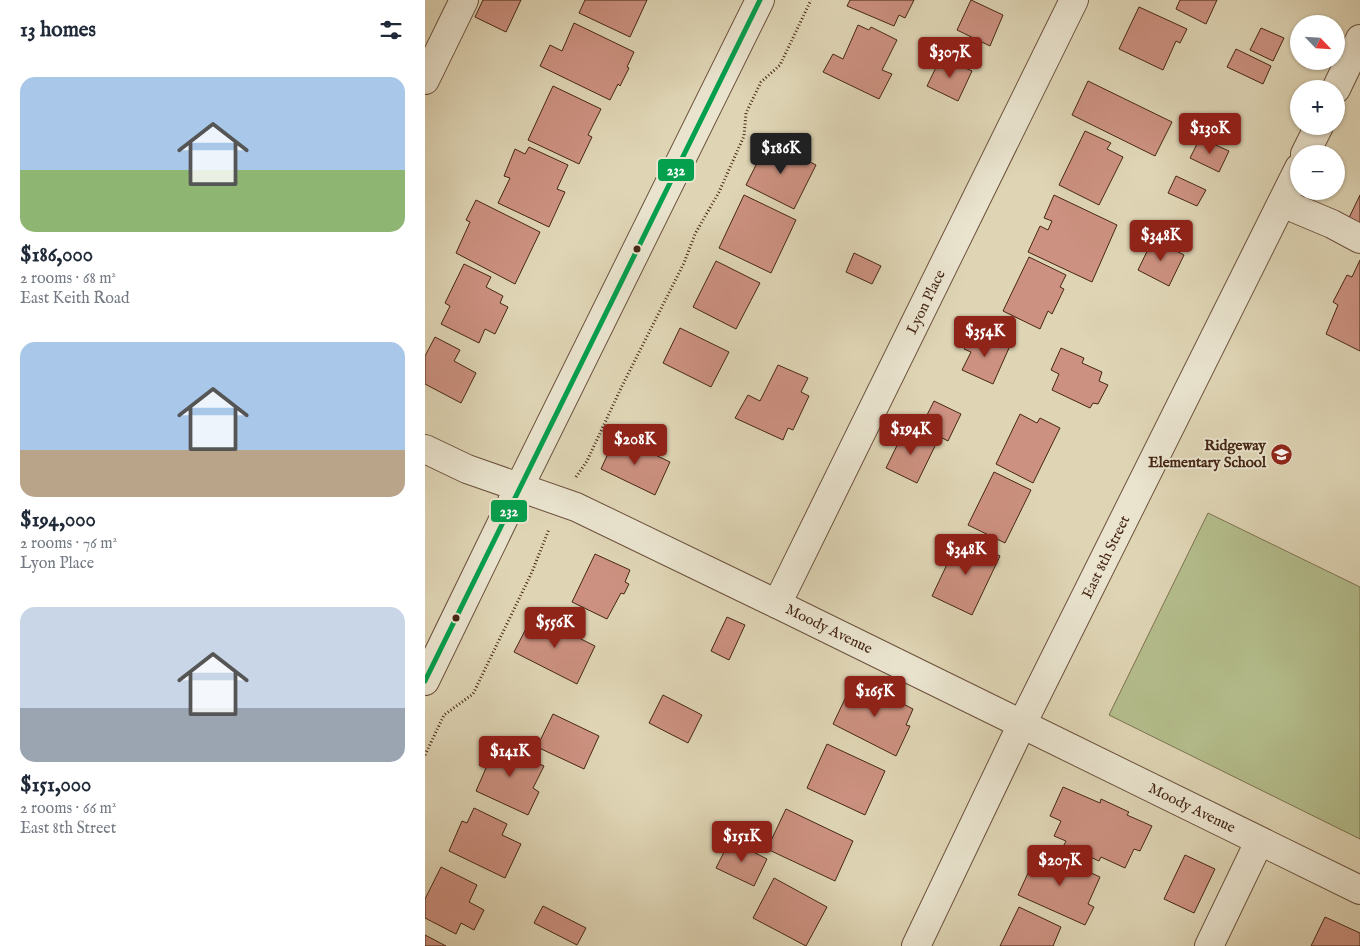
<!DOCTYPE html>
<html lang="en">
<head>
<meta charset="utf-8">
<style>
	:root { --surface:#fff; --page:#f2f2f3; --text:#1f2937; --muted:#747a83; --accent:#8f2418 }
	body { margin:0; font-family:"IM FELL English",serif; background:var(--page); color:var(--text); height:100vh; display:flex; flex-direction:column; font-size:19px; white-space:nowrap }
	* { box-sizing:border-box; margin:0 }
	p { font-size:16px; color:var(--muted) }
	.icon { flex:none; width:28px; height:28px; fill:none; stroke:currentColor; stroke-width:2; stroke-linecap:round; stroke-linejoin:round }
	.map { position:relative; flex:1; overflow:hidden }
	.drawer { display:flex; flex-direction:column; background:var(--surface); width:425px }
	.drawer>* { flex:none }
	.needle { width:32px; rotate:115deg }
	.buttons { position:absolute; left:865px; top:15px; display:grid; gap:10px }
	.buttons a { display:grid; place-items:center; width:55px; height:55px; border-radius:50%; background:var(--surface); box-shadow:0 1px 4px #0004; font-size:25px }
	.price { position:absolute; translate:-50% -42px; padding:0 11px; border-radius:5px; background:var(--accent); color:#fff; font-size:16px; line-height:32px; filter:drop-shadow(0 1px 2px #0008) }
	.price::after { content:''; position:absolute; left:50%; top:30px; width:15px; height:11px; margin-left:-8px; background:inherit; clip-path:polygon(0 0,100% 0,50% 100%) }
	.price.on { background:#222; color:#fff }
	ul { padding:0; list-style:none }
	li { display:grid; align-content:center; gap:10px; height:265px; padding:0 20px }
	li span { display:grid; place-items:center; height:155px; border-radius:15px; color:#555 }
	li>.icon { margin-inline-start:auto }
	span .icon { width:90px; height:90px; fill:#fffc; stroke-width:1 }
	li b { font-size:21px }
	h2 { display:flex; justify-content:space-between; align-items:center; height:60px; padding:0 20px; font-size:21px }
	main { display:flex; flex:1; min-height:0 }
	.map>svg:first-child { display:block }
	.green { fill:#b4bd8c; stroke:#7d7250 }
	.building { fill:#cc9180; stroke:#462715 }
	.lines { fill:none; stroke-linecap:round; stroke-linejoin:round }
	.minor-casing { stroke:#6c523d; stroke-width:30 }
	.path { stroke:#462715; stroke-width:3; stroke-dasharray:1 2.5; stroke-linecap:butt }
	.minor { stroke:#eae4cf; stroke-width:28 }
	.bus-1-casing { stroke:#eae4cf; stroke-width:9 }
	.bus-1 { stroke:#04a04e; stroke-width:5 }
	.bus-dot { fill:#462715; stroke:#eae4cf; stroke-width:2 }
	.labels { text-anchor:middle; dominant-baseline:central; stroke-width:4; stroke-linejoin:round; paint-order:stroke }
	.street-label { font-size:15px; fill:#462715; stroke:#eae4cf }
	.poi-label { font-size:15px; font-weight:bold; fill:#462715; stroke:#eae4cf; text-anchor:end }
	.line-badge { stroke:#eae4cf; stroke-width:2 }
	.badge-label { font-size:14px; text-anchor:middle; font-weight:bold; fill:#fff }
</style>
</head>
<body>
<main>
<section class="drawer">
<h2>13 homes<svg class="icon" aria-label="filters" viewBox="0 0 24 24"><path d="M4 7h16M4 17h16"/><circle cx="9" cy="7" r="2"/><circle cx="15" cy="17" r="2"/></svg></h2>
<ul>
<li><span style="background:linear-gradient(#a9c7e8 60%,#8fb573 0)"><svg class="icon" aria-label="home" viewBox="0 0 24 24"><path d="M3 11l9-7 9 7M6 9v11h12V9"/></svg></span><div><b>$186,000</b><p>2 rooms · 68 m²</p><p>East Keith Road</p></div></li>
<li><span style="background:linear-gradient(#a9c7e8 70%,#b9a48a 0)"><svg class="icon" aria-label="home" viewBox="0 0 24 24"><path d="M3 11l9-7 9 7M6 9v11h12V9"/></svg></span><div><b>$194,000</b><p>2 rooms · 76 m²</p><p>Lyon Place</p></div></li>
<li><span style="background:linear-gradient(#c9d6e8 65%,#9aa5b1 0)"><svg class="icon" aria-label="home" viewBox="0 0 24 24"><path d="M3 11l9-7 9 7M6 9v11h12V9"/></svg></span><div><b>$151,000</b><p>2 rooms · 66 m²</p><p>East 8th Street</p></div></li>
</ul>
</section>
<div class="map">
<svg width="935" height="946" viewBox="0 0 935 946">
	<rect width="100%" height="100%" fill="#dfd5b5"/>
	<filter id="stains"><feTurbulence type="fractalNoise" baseFrequency=".004" numOctaves="4"/><feColorMatrix values="0 0 0 0 .2 0 0 0 0 .09 0 0 0 0 .02 0 0 0 .5 -.17"/></filter>
	<radialGradient id="worn" r=".72"><stop offset=".6" stop-color="#630" stop-opacity="0"/><stop offset="1" stop-color="#630" stop-opacity=".3"/></radialGradient>
	<!-- green -->
	<path class="green" d="M783 513 935 587V839L684 715Z"/>
	<!-- building -->
	<g class="building">
		<path d="M58 0H96L81 32 50 17Z"/>
		<path d="M160 0H222L205 37 154 13Z"/>
		<path d="M425 0H489L480 18 474 15 469 26 422 6Z"/>
		<path d="M546 0 578 15 565 46 532 30Z"/>
		<path d="M755 0H792L781 24 751 9Z"/>
		<path d="M714 7 762 29 755 43 751 41 738 70 694 49Z"/>
		<path d="M149 23 209 52 202 67 204 68 195 86 193 84 185 100 115 66 125 45 137 51Z"/>
		<path d="M433 25 444 30 446 27 472 40 457 70 467 74 454 99 398 72 408 54 418 59Z"/>
		<path d="M836 28 859 38 848 61 825 50Z"/>
		<path d="M811 49 846 66 838 84 802 67Z"/>
		<path d="M516 57 547 71 533 101 502 86Z"/>
		<path d="M663 81 747 122 730 156 647 115Z"/>
		<path d="M128 86 176 109 163 135 167 137 154 164 103 140Z"/>
		<path d="M660 131 686 143 682 149 698 157 674 205 634 185Z"/>
		<path d="M775 138 804 151 794 172 765 158Z"/>
		<path d="M343 141 391 165 369 209 321 185Z"/>
		<path d="M104 147 143 165 132 189 140 192 124 227 73 203 85 178 79 176 90 149 100 154Z"/>
		<path d="M751 176 781 190 772 206 743 193Z"/>
		<path d="M319 195 371 220 346 273 294 248Z"/>
		<path d="M629 195 692 225 667 282 603 252 615 226 623 230 627 221 619 218Z"/>
		<path d="M935 195V234L920 226Z"/>
		<path d="M51 200 115 232 90 284 31 253 45 222 41 220Z"/>
		<path d="M728 239 759 255 744 286 713 270Z"/>
		<path d="M429 253 456 266 447 284 421 272Z"/>
		<path d="M604 257 641 275 635 287 639 289 627 314 623 311 615 329 578 311Z"/>
		<path d="M935 260V351L901 334 913 305 908 302 922 275 927 277Z"/>
		<path d="M291 261 335 283 311 329 268 307Z"/>
		<path d="M39 264 66 277 61 287 78 296 75 303 83 307 70 334 60 329 54 343 16 324 25 306 20 303Z"/>
		<path d="M255 328 304 352 286 387 238 363Z"/>
		<path d="M545 335 553 339 555 335 584 348 568 384 537 370 546 352 539 349Z"/>
		<path d="M10 337 35 350 29 361 51 373 36 403 0 384V356Z"/>
		<path d="M636 348 659 358 657 363 677 372 674 381 683 385 673 404 668 403 665 408 627 390 634 374 626 370Z"/>
		<path d="M353 365 383 378 376 392 384 396 368 430 363 428 358 440 310 418 323 395 335 401Z"/>
		<path d="M509 401 536 414 523 441 496 427Z"/>
		<path d="M595 414 612 423 615 418 635 428 608 483 571 464Z"/>
		<path d="M480 429 511 444 492 483 461 468Z"/>
		<path d="M191 436 245 462 230 495 176 469Z"/>
		<path d="M569 472 606 490 580 543 543 525Z"/>
		<path d="M535 537 575 556 547 615 507 596Z"/>
		<path d="M170 554 205 570 200 582 204 584 199 594 196 593 182 619 147 602Z"/>
		<path d="M108 615 170 646 152 684 89 652Z"/>
		<path d="M302 617 320 625 304 660 286 651Z"/>
		<path d="M428 682 451 695 453 691 488 709 481 725 485 726 471 756 408 724Z"/>
		<path d="M238 695 277 715 263 743 224 723Z"/>
		<path d="M128 714 174 736 159 769 112 747Z"/>
		<path d="M64 744 73 747 74 745 119 766 108 788 114 792 103 815 51 791 61 768 54 765Z"/>
		<path d="M402 744 460 771 440 815 382 788Z"/>
		<path d="M638 787 675 803 676 799 704 812 702 815 727 826 715 851 709 849 700 868 676 857 674 861 639 845 641 841 629 836 636 821 625 816Z"/>
		<path d="M49 808 82 824 77 835 96 844 80 878 24 851 37 821 42 823Z"/>
		<path d="M361 809 428 841 410 881 342 849Z"/>
		<path d="M305 840 342 859 329 886 291 868Z"/>
		<path d="M614 849 675 877 663 904 669 907 660 925 593 895Z"/>
		<path d="M760 855 790 869 769 913 739 899Z"/>
		<path d="M16 867 52 885 44 902 59 910 49 930 36 923 31 934 0 918V899Z"/>
		<path d="M349 878 402 907 381 946 328 918Z"/>
		<path d="M118 906 161 928 152 945 109 923Z"/>
		<path d="M594 907 636 927 628 946H575Z"/>
		<path d="M900 917 935 933V946H886Z"/>
		<path d="M0 935 21 946H0Z"/>
	</g>
	<g class="lines">
		<defs>
			<g id="minor">
				<path d="M0 80 39 0"/>
				<path d="M911 89 935 39"/>
				<path d="M880 154 894 126"/>
				<path d="M857 203 907 224 935 239"/>
				<path d="M0 449 42 469 151 507 352 604 935 890"/>
				<path d="M352 604 649 0"/>
				<path d="M0 681 79 518 335 0"/>
				<path d="M491 946 597 724 874 168"/>
				<path d="M784 946 834 842"/>
			</g>
		</defs>
		<!-- minor casing -->
		<use href="#minor" class="minor-casing"/>
		<!-- path -->
		<g class="path">
			<path d="M151 477 162 461 197 386 259 263 270 234 294 192 319 136 321 113 336 82 355 65 386 0"/>
			<path d="M0 755 19 715 48 694 107 572 124 529"/>
		</g>
		<!-- minor -->
		<use href="#minor" class="minor"/>
		<defs>
			<path id="bus-1" d="M0 681 335 0"/>
		</defs>
		<!-- bus-1 casing -->
		<use href="#bus-1" class="bus-1-casing"/>
		<!-- bus-1 -->
		<use href="#bus-1" class="bus-1"/>
	</g>
	<!-- icons -->
	<defs>
		<symbol id="school-disc" viewBox="-11 -11 22 22"><circle r="9.5" fill="#8f2418" stroke="#eae4cf"/><path d="M0-5L7-2L0 1L-7-2ZM-4 1L0 2.5L4 1V4Q0 6-4 4Z" fill="#fff"/></symbol>
	</defs>
	<g fill-rule="evenodd">
		<use href="#school-disc" x="844" y="442" width="25" height="25"/>
	</g>
	<!-- markers -->
	<g class="bus-dot">
		<circle cx="212" cy="249" r="4.5"/>
		<circle cx="31" cy="618" r="4.5"/>
	</g>
	<g class="labels">
		<!-- street labels -->
		<g class="street-label">
			<text transform="translate(501 302) rotate(-64)">Lyon Place</text>
			<text transform="translate(681 557) rotate(-64)">East 8th Street</text>
			<text transform="translate(404 629) rotate(26)">Moody Avenue</text>
			<text transform="translate(767 808) rotate(26)">Moody Avenue</text>
		</g>
		<!-- poi labels -->
		<g class="poi-label">
			<text x="841" y="445">Ridgeway<tspan x="841" dy="17">Elementary School</tspan></text>
		</g>
	</g>
	<g class="line-badge">
		<rect x="232" y="158" width="38" height="24" rx="5" fill="#04a04e"/>
		<rect x="65" y="499" width="38" height="24" rx="5" fill="#04a04e"/>
	</g>
	<g class="badge-label">
		<text x="251" y="175">232</text>
		<text x="84" y="516">232</text>
	</g>
	<rect width="100%" height="100%" filter="url(#stains)"/>
	<rect width="100%" height="100%" fill="url(#worn)"/>
</svg>
<div class="buttons">
<a><svg class="needle" viewBox="-14 -14 28 28"><path d="M0-13l5 13h-10z" fill="#e53935"/><path d="M0 13l5-13h-10z" fill="#747a83"/></svg></a>
<a>+</a>
<a>−</a>
</div>
<b class="price" style="left:525px;top:79px">$307K</b>
<b class="price" style="left:785px;top:155px">$130K</b>
<b class="price on" style="left:356px;top:175px">$186K</b>
<b class="price" style="left:736px;top:262px">$348K</b>
<b class="price" style="left:560px;top:358px">$354K</b>
<b class="price" style="left:486px;top:456px">$194K</b>
<b class="price" style="left:210px;top:466px">$208K</b>
<b class="price" style="left:541px;top:576px">$348K</b>
<b class="price" style="left:130px;top:649px">$556K</b>
<b class="price" style="left:450px;top:718px">$165K</b>
<b class="price" style="left:85px;top:778px">$141K</b>
<b class="price" style="left:317px;top:863px">$151K</b>
<b class="price" style="left:635px;top:887px">$207K</b>
</div>
</main>
</body>
</html>
